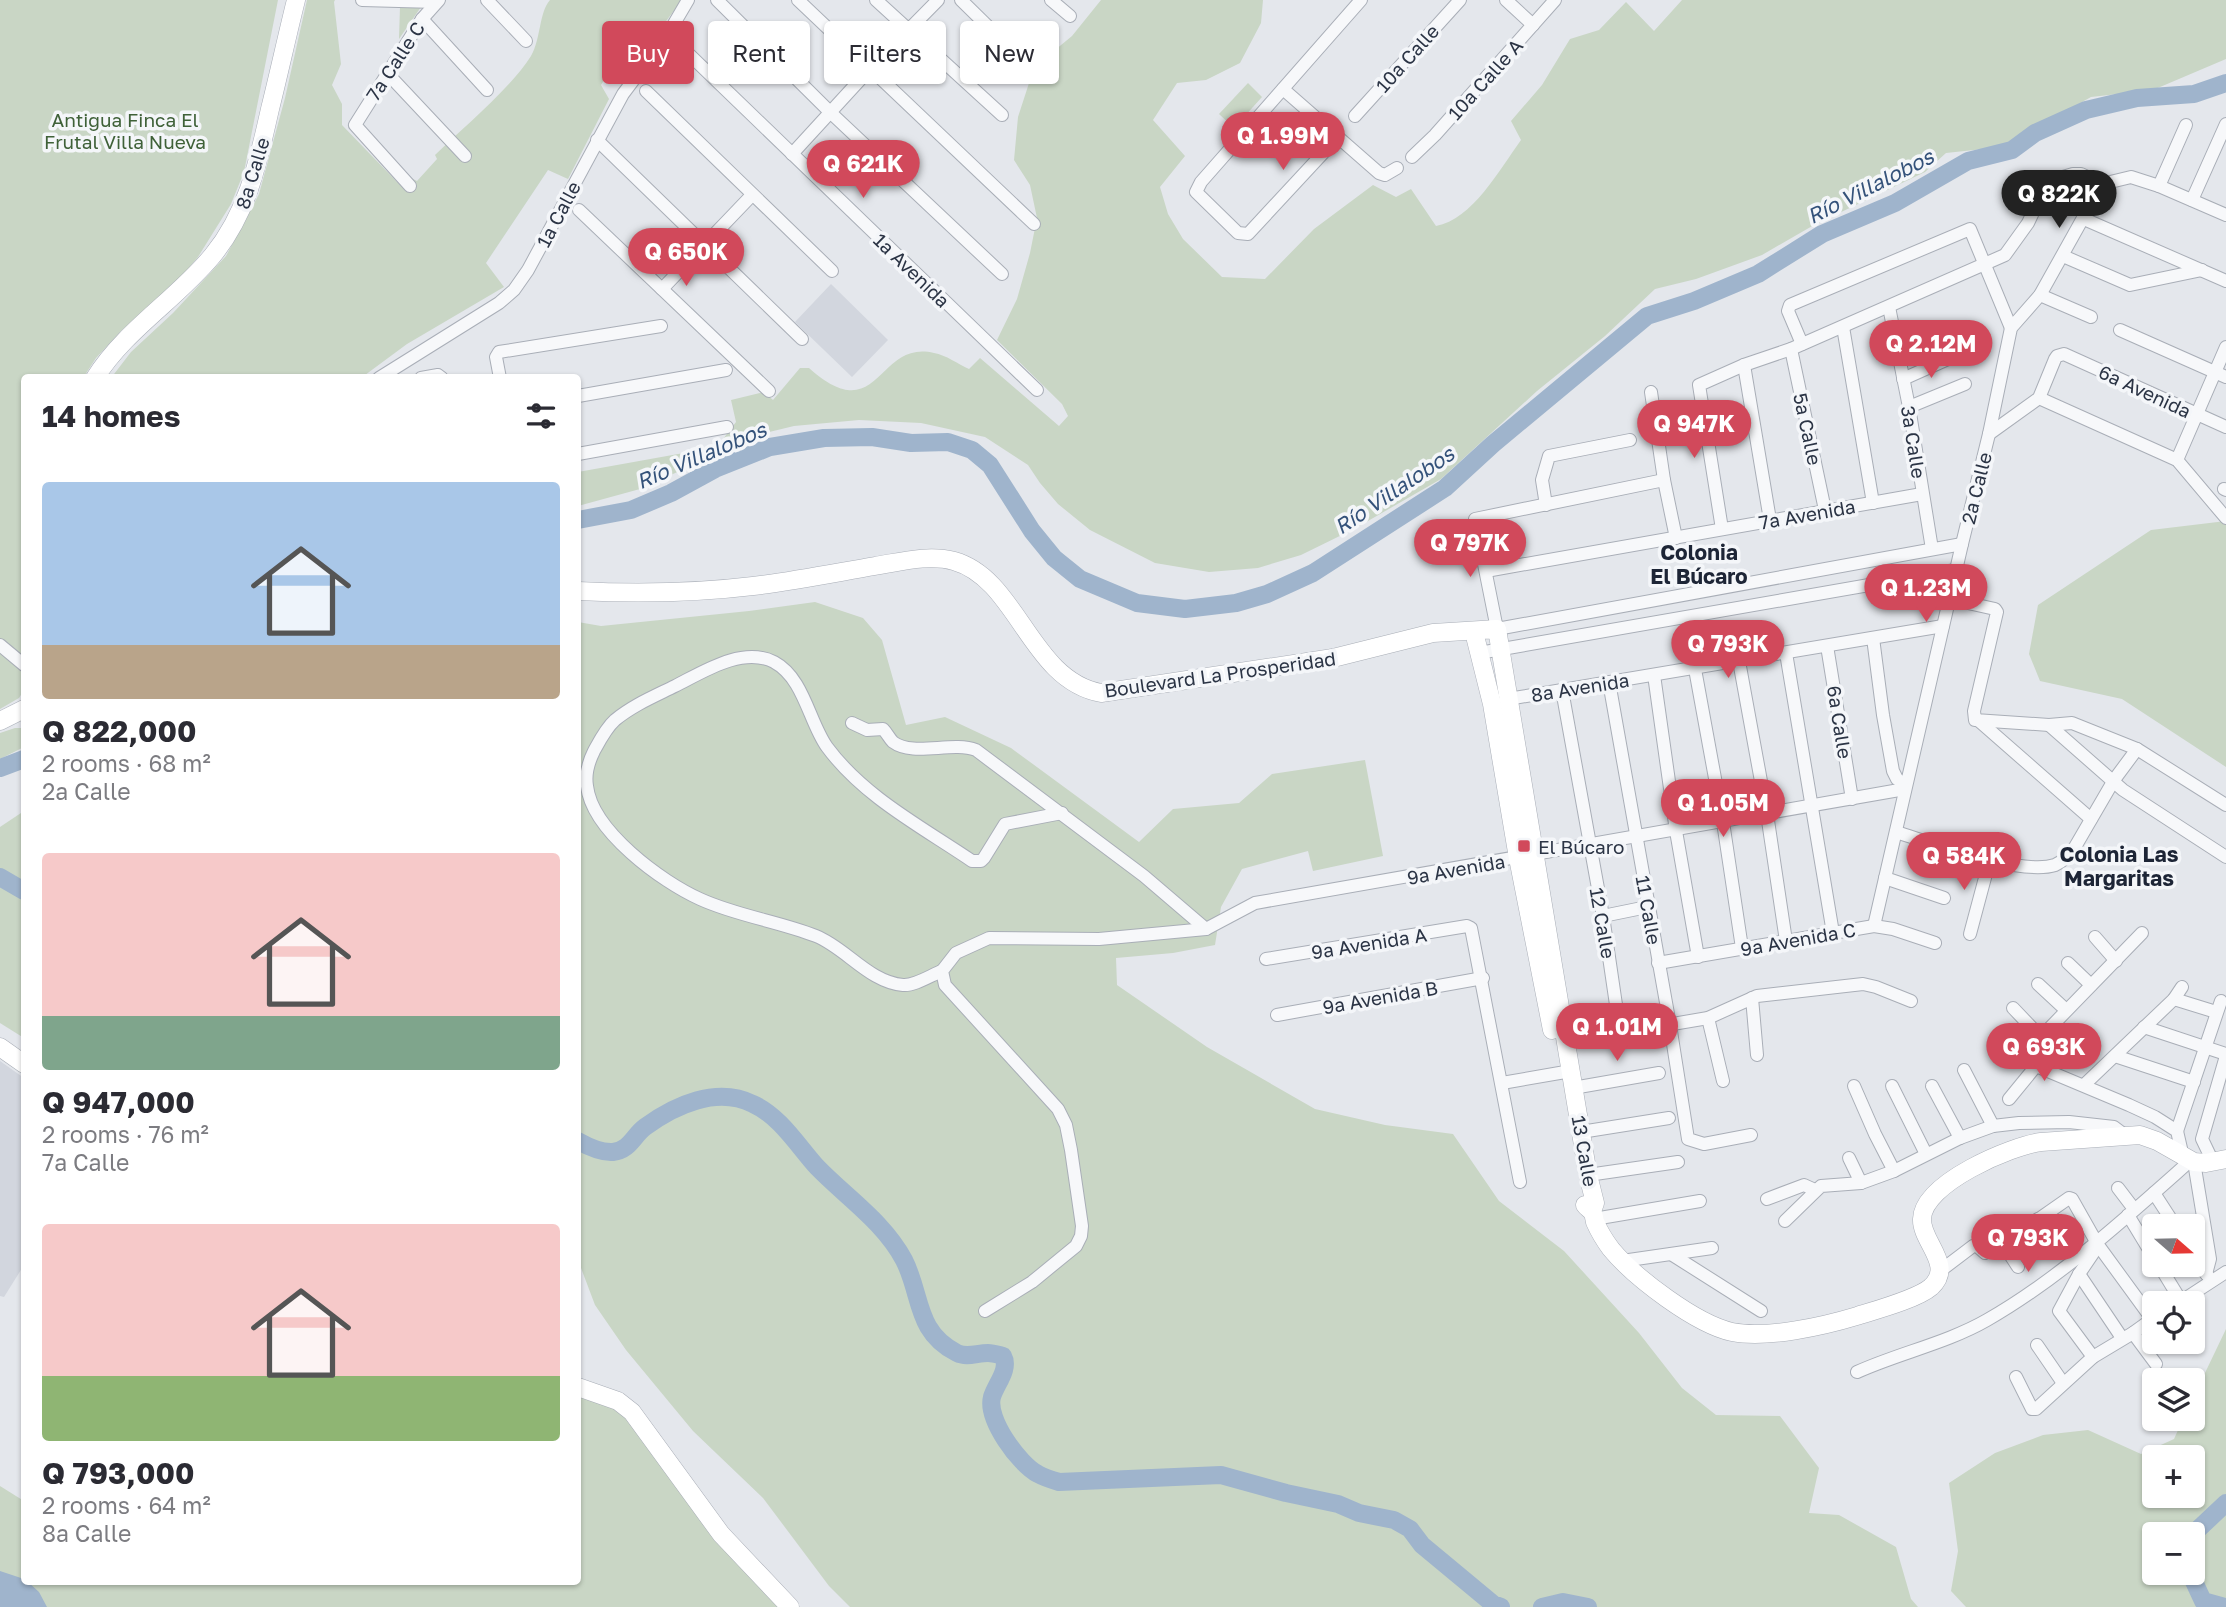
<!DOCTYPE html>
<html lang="en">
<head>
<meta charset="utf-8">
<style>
	:root { --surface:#fff; --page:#f2f2f3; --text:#2b2b33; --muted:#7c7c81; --accent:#d1495b }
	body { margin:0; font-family:"Golos Text",sans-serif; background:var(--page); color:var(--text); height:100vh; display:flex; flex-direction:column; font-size:26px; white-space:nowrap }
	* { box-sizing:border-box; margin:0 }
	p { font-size:23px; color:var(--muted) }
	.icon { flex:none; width:38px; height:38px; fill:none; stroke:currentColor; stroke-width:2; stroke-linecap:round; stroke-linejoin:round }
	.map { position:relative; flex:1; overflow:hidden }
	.side { position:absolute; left:21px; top:374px; width:560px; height:1211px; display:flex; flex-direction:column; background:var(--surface); border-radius:7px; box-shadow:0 2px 5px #0004 }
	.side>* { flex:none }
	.guide { position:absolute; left:602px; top:21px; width:665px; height:63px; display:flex; gap:14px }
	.needle { width:46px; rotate:110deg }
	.tools { position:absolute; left:2142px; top:1214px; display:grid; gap:14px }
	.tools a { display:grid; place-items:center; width:63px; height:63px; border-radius:7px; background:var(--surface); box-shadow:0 2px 5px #0004; font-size:35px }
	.price { position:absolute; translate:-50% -60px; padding:0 16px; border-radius:24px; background:var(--accent); color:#fff; font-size:23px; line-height:46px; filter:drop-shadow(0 2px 4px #0008) }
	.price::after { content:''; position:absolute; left:50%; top:42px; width:21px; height:16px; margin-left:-10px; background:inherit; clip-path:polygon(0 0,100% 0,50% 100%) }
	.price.on { background:#222; color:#fff }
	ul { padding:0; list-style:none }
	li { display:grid; align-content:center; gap:14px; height:371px; padding:0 21px }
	li span { display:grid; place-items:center; height:217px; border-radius:7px; color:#555 }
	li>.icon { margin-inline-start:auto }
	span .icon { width:126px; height:126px; fill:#fffc; stroke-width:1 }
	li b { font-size:30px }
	h2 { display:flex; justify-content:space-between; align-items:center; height:84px; padding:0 21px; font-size:30px }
	.pill { padding:0 24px; border-radius:7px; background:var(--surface); box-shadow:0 2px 5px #0004; font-size:24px; line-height:63px }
	.pill.on { background:var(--accent); color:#fff }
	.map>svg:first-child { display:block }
	.built { fill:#d2d6de }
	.green { fill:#c9d6c5; fill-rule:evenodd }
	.water { fill:#9fb4cc }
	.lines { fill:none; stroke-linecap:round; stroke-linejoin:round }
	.river { stroke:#9fb4cc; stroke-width:18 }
	.street-casing { stroke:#a9aeb7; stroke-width:14 }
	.secondary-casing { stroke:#a9aeb7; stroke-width:19 }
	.street { stroke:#f7f8fa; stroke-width:12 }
	.secondary { stroke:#fff; stroke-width:18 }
	.poi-dot { fill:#d1495b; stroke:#f4f6f9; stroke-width:2.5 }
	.labels { text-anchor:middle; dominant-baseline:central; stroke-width:7; stroke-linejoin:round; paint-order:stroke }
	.street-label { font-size:19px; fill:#2b3445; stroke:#f4f6f9 }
	.park-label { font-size:19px; fill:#3f6138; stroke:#f4f6f9 }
	.poi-label { font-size:19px; fill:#2b3445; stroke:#f4f6f9; text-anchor:start }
	.water-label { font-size:21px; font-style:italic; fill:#34527a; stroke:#f4f6f9 }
	.neighbourhood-label { font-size:21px; font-weight:bold; fill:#1d2536; stroke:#f4f6f9 }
</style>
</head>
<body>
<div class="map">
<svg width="2226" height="1607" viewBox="0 0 2226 1607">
	<rect width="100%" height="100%" fill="#e4e7ec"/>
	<!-- built -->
	<g class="built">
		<path d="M831 284 888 340 852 377 795 322Z"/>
		<path d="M0 1061 24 1078V1265L4 1297 0 1296Z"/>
	</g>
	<!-- green -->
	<g class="green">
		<path d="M0 0H278L244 172 231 204 198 257 182 276 121 331 96 358 83 378H24V690L19 698 0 709Z"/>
		<path d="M307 0H335L334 2 341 64 332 85 342 104V125L401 186 411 178 417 181 437 159 435 155C463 128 511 88 531 56 541 39 539 12 550 0H682L648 45H626L601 85 609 99 568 179 548 170 486 263 504 287 407 344 361 378H111L131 352 173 313 226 256 259 194 285 98Z"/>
		<path d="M1101 0H1263L1261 23 1240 63 1206 80 1177 83 1153 120 1185 156 1160 187 1168 214 1183 239 1222 277 1265 279 1314 229 1373 185 1396 197 1411 189 1436 226C1472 220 1500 169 1521 140L1511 121 1542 85 1570 39 1599 30 1626 2 1654 31 1682 0H2226V59L2153 90 2091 97 2002 147 1946 153 1925 172 1814 225 1762 255 1696 279 1655 289 1605 336 1537 391 1441 479 1354 529 1301 555 1258 568 1209 572 1155 563 1090 530 1058 504 1040 483 1028 465 985 437 921 423 859 420 794 426 748 437 717 454 640 489 578 506V472L717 447 736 422 731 400 764 392 773 400 800 368H809C880 431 876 339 934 353 946 355 958 364 969 369L980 358 1059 426 1068 416 1062 404 997 340 1017 299 1030 253 1037 218 1030 185 1014 160 1018 117 1030 80 1049 55 1072 36Z"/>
		<path d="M400 6 421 7 399 39Z"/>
		<path d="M1248 83 1262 97 1234 128 1219 114Z"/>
		<path d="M2226 521V767L2122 699 2040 681 2029 654 2038 605 2151 530Z"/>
		<path d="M815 602 863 618 882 640 906 725 945 717 1011 748 1139 842 1173 809 1239 803 1272 774 1365 760 1383 856 1313 871 1308 851 1242 869 1221 907 1215 945 1173 953 1116 958 1117 985 1207 1047 1315 1109 1385 1125 1453 1134 1499 1201 1564 1251 1639 1333 1682 1388 1716 1415 1780 1416 1819 1468 1809 1513 1839 1515 1896 1547 1911 1599 1918 1607H850L829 1586 763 1498 693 1431 626 1350 595 1305 578 1260V622L601 626 749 611Z"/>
		<path d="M15 728H21L24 747 0 759V733Z"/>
		<path d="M24 811V1038L0 1023V827Z"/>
		<path d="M2226 1329V1607H1966L1951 1591 1958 1551 1949 1483 1995 1453 2043 1435 2088 1430 2141 1454 2174 1439 2183 1419H2193V1398ZM2154 1458H2193V1496H2154ZM2154 1535H2193V1573H2154Z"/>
		<path d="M578 1388 631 1413 790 1607H0V1486L24 1501V1582H578Z"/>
	</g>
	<!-- water -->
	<path class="water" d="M0 1571 24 1579V1582H28L39 1592 47 1607H0Z"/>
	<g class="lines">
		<!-- river -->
		<g class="river">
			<path d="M578 520 631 510 671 493 715 469 770 447 824 438 872 437 911 443 948 442 972 450 990 465 1032 531 1054 558 1080 579 1137 603 1185 609 1236 603 1267 594 1313 573 1445 488 1493 444 1647 316 1694 301 1758 274 1822 234 1895 203 1968 161 2012 150 2035 133 2086 110 2137 98 2194 94 2226 83"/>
			<path d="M0 768 24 759"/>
			<path d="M0 877 24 891"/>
			<path d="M578 1141C587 1146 601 1153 613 1152 630 1150 633 1136 645 1127 675 1105 717 1086 753 1104 780 1116 798 1146 817 1167 846 1197 884 1222 904 1260 922 1295 915 1332 957 1353 967 1358 977 1353 988 1353 993 1353 999 1355 1003 1356 1010 1369 996 1384 992 1397 986 1419 1019 1464 1038 1474 1045 1478 1052 1480 1059 1482L1221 1475 1286 1493 1338 1504 1359 1513 1394 1520 1410 1529 1422 1545 1493 1604 1501 1607"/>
			<path d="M2192 1535 2226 1503"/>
			<path d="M2190 1573 2203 1601 2225 1607"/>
			<path d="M1542 1607 1563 1602 1588 1607"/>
		</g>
		<defs>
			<g id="street">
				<path d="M362 0 436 2"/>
				<path d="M487 0 526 41"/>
				<path d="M717 0 831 113 1002 274"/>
				<path d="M798 0 1034 224"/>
				<path d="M876 0 1002 115"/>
				<path d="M961 0 1017 55"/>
				<path d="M1051 0 1070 16"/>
				<path d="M1506 0 1533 25"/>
				<path d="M422 19 487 90"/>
				<path d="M668 34 1037 390"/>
				<path d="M387 73 465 156"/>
				<path d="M1283 89 1379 173 1385 175 1397 168"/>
				<path d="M646 91 832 271"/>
				<path d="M1355 116 1460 0"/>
				<path d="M1338 137 1248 234 1238 233 1196 192 1201 182 1361 0"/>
				<path d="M597 140 802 339"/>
				<path d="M792 154 869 70 938 0"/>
				<path d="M1412 157 1435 135 1555 0"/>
				<path d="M410 186 355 125 422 19 439 0"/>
				<path d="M2159 186 2186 125"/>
				<path d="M2192 200 2226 124"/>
				<path d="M579 210 769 391"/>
				<path d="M2084 219 2226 281"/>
				<path d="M2063 256 2130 285 2202 270"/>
				<path d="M662 289 752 195"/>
				<path d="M2040 295 2091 317"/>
				<path d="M1889 307 1909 407 1932 549"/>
				<path d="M1843 327 1873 503"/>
				<path d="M2120 330 2226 377"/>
				<path d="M1802 344 1788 311 1790 305 1970 229 2011 328"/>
				<path d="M1791 349 1825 510"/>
				<path d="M1898 353 1969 329"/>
				<path d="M1744 365 1770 520"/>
				<path d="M379 378 499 303 514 290 528 270 623 94 668 34 688 0"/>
				<path d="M421 378 438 375 442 378"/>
				<path d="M500 378 496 357 499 352 661 326"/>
				<path d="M1903 379 1959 354"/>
				<path d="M1651 392 1664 480 1676 538"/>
				<path d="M578 396 726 370"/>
				<path d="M2039 398 2177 460 2226 518"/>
				<path d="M1909 407 1965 384"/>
				<path d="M1989 434 2039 398 2055 359 2057 356 2064 354 2226 427"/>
				<path d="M578 454 727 427"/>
				<path d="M2177 460 2226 347"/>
				<path d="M1664 480 1475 519 1497 629 1962 544"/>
				<path d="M2224 489 2226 490"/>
				<path d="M1546 505 1542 480 1549 456 1630 440"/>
				<path d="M1722 529 1699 385 1744 365 1791 349 2005 255 2028 223 2046 185 2053 180 2073 174H2081L2102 184"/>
				<path d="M1486 571 1922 494"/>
				<path d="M1950 599 1995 609 1997 612 1974 711 1975 720 2049 725 2072 723 2137 749 2226 805"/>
				<path d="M1873 638 1883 715 1893 771 1897 779 1906 785"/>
				<path d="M0 645 24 665"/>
				<path d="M1827 646 1852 799"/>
				<path d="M1479 653 1955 570"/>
				<path d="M1786 653 1833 933"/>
				<path d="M1739 661 1767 814 1786 941"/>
				<path d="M1695 669 1723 822 1742 948"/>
				<path d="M1654 675 1676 831 1698 957"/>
				<path d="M1609 682 1670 1025 1688 1139 1704 1144 1751 1135"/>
				<path d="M1562 690 1603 916 1620 1032"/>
				<path d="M1508 699 1943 626"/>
				<path d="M1978 720 2091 819"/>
				<path d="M852 723 867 730 883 729C887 733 889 738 893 742 913 757 952 741 976 750L1144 876 1206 929"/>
				<path d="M2049 725 2123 790 2226 857"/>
				<path d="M1896 832C1932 843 2021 876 2055 865 2064 861 2069 855 2075 847L2114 780 2137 749"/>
				<path d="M1885 878 1944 898"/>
				<path d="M1603 916 1647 907"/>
				<path d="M1874 926 1962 544 1989 434 2011 328 2040 295 2102 184 2131 177 2159 186 2226 215"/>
				<path d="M1970 934 1990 859"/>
				<path d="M2095 937 2116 961"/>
				<path d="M1266 959 1467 926 1471 928 1520 1182"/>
				<path d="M1658 963 1874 926 1893 929 1935 943"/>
				<path d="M2068 963 2091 985"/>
				<path d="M942 971C931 975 915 986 903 985 869 982 846 948 816 936 778 921 737 916 700 899 662 882 592 831 587 786 585 774 589 761 594 751 600 740 606 728 615 720 633 705 655 696 675 686 703 672 742 646 774 662 804 678 809 722 827 747 864 797 922 827 972 861H981L984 858 1005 824 1062 813"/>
				<path d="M2038 984 2066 1010"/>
				<path d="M1752 998 1757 1055"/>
				<path d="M2174 999 2216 1012"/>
				<path d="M1277 1015 1483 978"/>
				<path d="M1708 1018 1723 1081"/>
				<path d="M2144 1027 2226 1054"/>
				<path d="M2042 1036 2142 933"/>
				<path d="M1566 1042 1708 1018 1757 996 1863 984 1876 987 1911 1001"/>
				<path d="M2115 1056 2194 1082"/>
				<path d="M2036 1066 2129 1105 2155 1117 2177 1131 2183 1157"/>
				<path d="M1964 1070 1993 1126"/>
				<path d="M1502 1083 1571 1071"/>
				<path d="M2084 1085 2174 999 2182 987"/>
				<path d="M1854 1086 1875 1134 1894 1171"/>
				<path d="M1892 1086 1926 1154"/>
				<path d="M1932 1086 1960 1138"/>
				<path d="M1573 1088 1659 1073"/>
				<path d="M2009 1099 2036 1066 2054 1051 2013 1008"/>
				<path d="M2177 1131 2221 1001"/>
				<path d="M1581 1132 1669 1118"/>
				<path d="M1849 1158 1861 1183"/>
				<path d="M2194 1162 2210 1259 2206 1274"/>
				<path d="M2213 1162 2202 1139 2226 1056"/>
				<path d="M1588 1175 1678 1162"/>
				<path d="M2118 1188 2134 1209"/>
				<path d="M2154 1193 2176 1227"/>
				<path d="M1767 1199 1804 1185 1815 1190"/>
				<path d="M2128 1215 2154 1258"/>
				<path d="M1594 1219 1700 1201"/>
				<path d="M2038 1219 2051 1244"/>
				<path d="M1785 1221 1821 1186 1861 1183 1894 1171 1960 1138 1993 1126 2019 1123 2069 1122 2114 1127 2122 1133V1136"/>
				<path d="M2003 1244 2018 1267"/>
				<path d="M2193 1253 2208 1276"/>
				<path d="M1671 1254 1761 1311"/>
				<path d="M1622 1261 1712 1248"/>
				<path d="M2159 1265 2181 1301"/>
				<path d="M1940 1271 1973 1246H1977L1985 1253 2003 1244 2069 1198 2072 1199 2098 1245 2152 1319"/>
				<path d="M2079 1274 2122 1338"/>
				<path d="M2177 1304 2226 1272"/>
				<path d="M985 1311 1032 1282 1076 1246 1081 1236 1082 1226 1071 1150 1066 1125 1058 1109 945 985 942 971 956 953 989 938 1099 939 1206 929 1255 903 1905 789"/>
				<path d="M2133 1333 2156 1364"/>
				<path d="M2185 1342 2186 1344"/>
				<path d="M2037 1345 2063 1383"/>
				<path d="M2093 1357 2059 1311 2079 1274 2098 1246"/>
				<path d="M1857 1372C1899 1353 1947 1343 1987 1320 2059 1279 2128 1216 2190 1161"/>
				<path d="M2016 1377 2032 1409H2036L2093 1357 2133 1333 2154 1318"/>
			</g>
			<g id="secondary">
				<path d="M95 378C125 330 177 299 213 255 248 212 258 162 270 109 279 73 287 36 296 0"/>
				<path d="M578 591C636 594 695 593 753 586 794 581 834 573 875 566 900 562 929 554 954 561 1018 579 1030 680 1101 693L1333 658 1433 633 1497 629 1588 1175 1595 1203 1592 1211"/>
				<path d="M1474 632 1492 704 1518 858 1552 1030"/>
				<path d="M0 721 24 709"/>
				<path d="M0 1047 24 1064"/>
				<path d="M1585 1205C1587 1208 1590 1209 1592 1212 1594 1214 1594 1218 1595 1222 1599 1231 1605 1241 1611 1249 1635 1278 1696 1324 1732 1332 1767 1339 1824 1326 1857 1316 1876 1310 1917 1299 1931 1287 1955 1265 1921 1242 1922 1219 1923 1183 2011 1146 2041 1142L2140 1135 2157 1141 2194 1162 2206 1163 2226 1159"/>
				<path d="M578 1387 618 1401 632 1412 721 1534 790 1607"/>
			</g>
		</defs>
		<!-- street casing -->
		<use href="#street" class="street-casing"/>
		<!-- secondary casing -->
		<use href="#secondary" class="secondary-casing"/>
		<!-- street -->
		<use href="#street" class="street"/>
		<!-- secondary -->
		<use href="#secondary" class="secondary"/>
	</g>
	<!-- markers -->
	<rect class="poi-dot" x="1517" y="839" width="14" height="14" rx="3.5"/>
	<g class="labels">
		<!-- street labels -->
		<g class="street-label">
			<text transform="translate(1407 58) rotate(-48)">10a Calle</text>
			<text transform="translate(395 61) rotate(-57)">7a Calle C</text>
			<text transform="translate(1485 79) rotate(-48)">10a Calle A</text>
			<text transform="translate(252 173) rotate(-73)">8a Calle</text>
			<text transform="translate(558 214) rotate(-62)">1a Calle</text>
			<text transform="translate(912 270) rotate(44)">1a Avenida</text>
			<text transform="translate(2145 391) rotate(25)">6a Avenida</text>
			<text transform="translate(1808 429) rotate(78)">5a Calle</text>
			<text transform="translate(1914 442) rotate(81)">3a Calle</text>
			<text transform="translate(1976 488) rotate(-76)">2a Calle</text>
			<text transform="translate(1807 514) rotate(-10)">7a Avenida</text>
			<text transform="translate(1220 674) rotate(-8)">Boulevard La Prosperidad</text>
			<text transform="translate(1580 687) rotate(-9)">8a Avenida</text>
			<text transform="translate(1840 722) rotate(81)">6a Calle</text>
			<text transform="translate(1456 869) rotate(-10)">9a Avenida</text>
			<text transform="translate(1649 910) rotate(80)">11 Calle</text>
			<text transform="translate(1603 923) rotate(80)">12 Calle</text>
			<text transform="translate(1798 939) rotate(-10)">9a Avenida C</text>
			<text transform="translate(1369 943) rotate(-9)">9a Avenida A</text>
			<text transform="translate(1380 997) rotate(-10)">9a Avenida B</text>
			<text transform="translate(1585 1151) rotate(80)">13 Calle</text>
		</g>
		<!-- park labels -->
		<g class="park-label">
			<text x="125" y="119">Antigua Finca El<tspan x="125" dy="22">Frutal Villa Nueva</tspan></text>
		</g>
		<!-- poi labels -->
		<g class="poi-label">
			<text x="1538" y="846">El Búcaro</text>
		</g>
		<!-- water labels -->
		<g class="water-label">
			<text transform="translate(1870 186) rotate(-27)">Río Villalobos</text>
			<text transform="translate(701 455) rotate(-23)">Río Villalobos</text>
			<text transform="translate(1394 490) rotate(-34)">Río Villalobos</text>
		</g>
		<!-- neighbourhood labels -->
		<g class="neighbourhood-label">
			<text x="1699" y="552">Colonia<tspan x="1699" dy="24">El Búcaro</tspan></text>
			<text x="2119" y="854">Colonia Las<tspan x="2119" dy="24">Margaritas</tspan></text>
		</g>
	</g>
</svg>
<div class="tools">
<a><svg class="needle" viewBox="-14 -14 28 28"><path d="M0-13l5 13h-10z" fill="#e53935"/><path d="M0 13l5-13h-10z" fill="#7c7c81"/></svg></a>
<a><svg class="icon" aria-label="locate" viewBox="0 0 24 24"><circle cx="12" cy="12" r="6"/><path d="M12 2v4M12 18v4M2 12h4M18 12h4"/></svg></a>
<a><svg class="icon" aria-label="layers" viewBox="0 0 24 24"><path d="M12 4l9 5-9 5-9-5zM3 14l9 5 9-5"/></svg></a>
<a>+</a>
<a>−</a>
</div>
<b class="price" style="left:1283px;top:172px">Q 1.99M</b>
<b class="price" style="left:863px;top:200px">Q 621K</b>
<b class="price on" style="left:2059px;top:230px">Q 822K</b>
<b class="price" style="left:686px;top:288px">Q 650K</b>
<b class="price" style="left:1931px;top:380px">Q 2.12M</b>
<b class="price" style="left:1694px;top:460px">Q 947K</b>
<b class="price" style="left:1470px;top:579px">Q 797K</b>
<b class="price" style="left:1926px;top:624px">Q 1.23M</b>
<b class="price" style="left:1728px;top:680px">Q 793K</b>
<b class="price" style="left:1723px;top:839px">Q 1.05M</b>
<b class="price" style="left:1964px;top:892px">Q 584K</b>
<b class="price" style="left:1617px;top:1063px">Q 1.01M</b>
<b class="price" style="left:2044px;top:1083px">Q 693K</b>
<b class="price" style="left:2028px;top:1274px">Q 793K</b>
<div class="guide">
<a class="pill on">Buy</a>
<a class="pill">Rent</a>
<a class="pill">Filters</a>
<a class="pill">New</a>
</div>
<section class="side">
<h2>14 homes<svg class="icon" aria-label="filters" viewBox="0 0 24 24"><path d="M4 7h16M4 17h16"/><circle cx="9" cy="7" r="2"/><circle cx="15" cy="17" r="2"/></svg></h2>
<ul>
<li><span style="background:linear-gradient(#a9c7e8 75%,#b9a48a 0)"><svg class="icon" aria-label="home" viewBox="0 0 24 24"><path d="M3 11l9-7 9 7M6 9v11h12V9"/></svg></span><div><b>Q 822,000</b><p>2 rooms · 68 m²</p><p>2a Calle</p></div></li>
<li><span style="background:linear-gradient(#f6c9c9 75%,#7fa58c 0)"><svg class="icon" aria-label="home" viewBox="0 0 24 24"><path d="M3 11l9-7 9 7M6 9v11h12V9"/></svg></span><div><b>Q 947,000</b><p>2 rooms · 76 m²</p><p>7a Calle</p></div></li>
<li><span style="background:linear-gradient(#f6c9c9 70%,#8fb573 0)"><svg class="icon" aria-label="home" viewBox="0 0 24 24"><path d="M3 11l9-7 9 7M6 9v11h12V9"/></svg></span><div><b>Q 793,000</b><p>2 rooms · 64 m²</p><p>8a Calle</p></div></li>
</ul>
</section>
</div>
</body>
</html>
